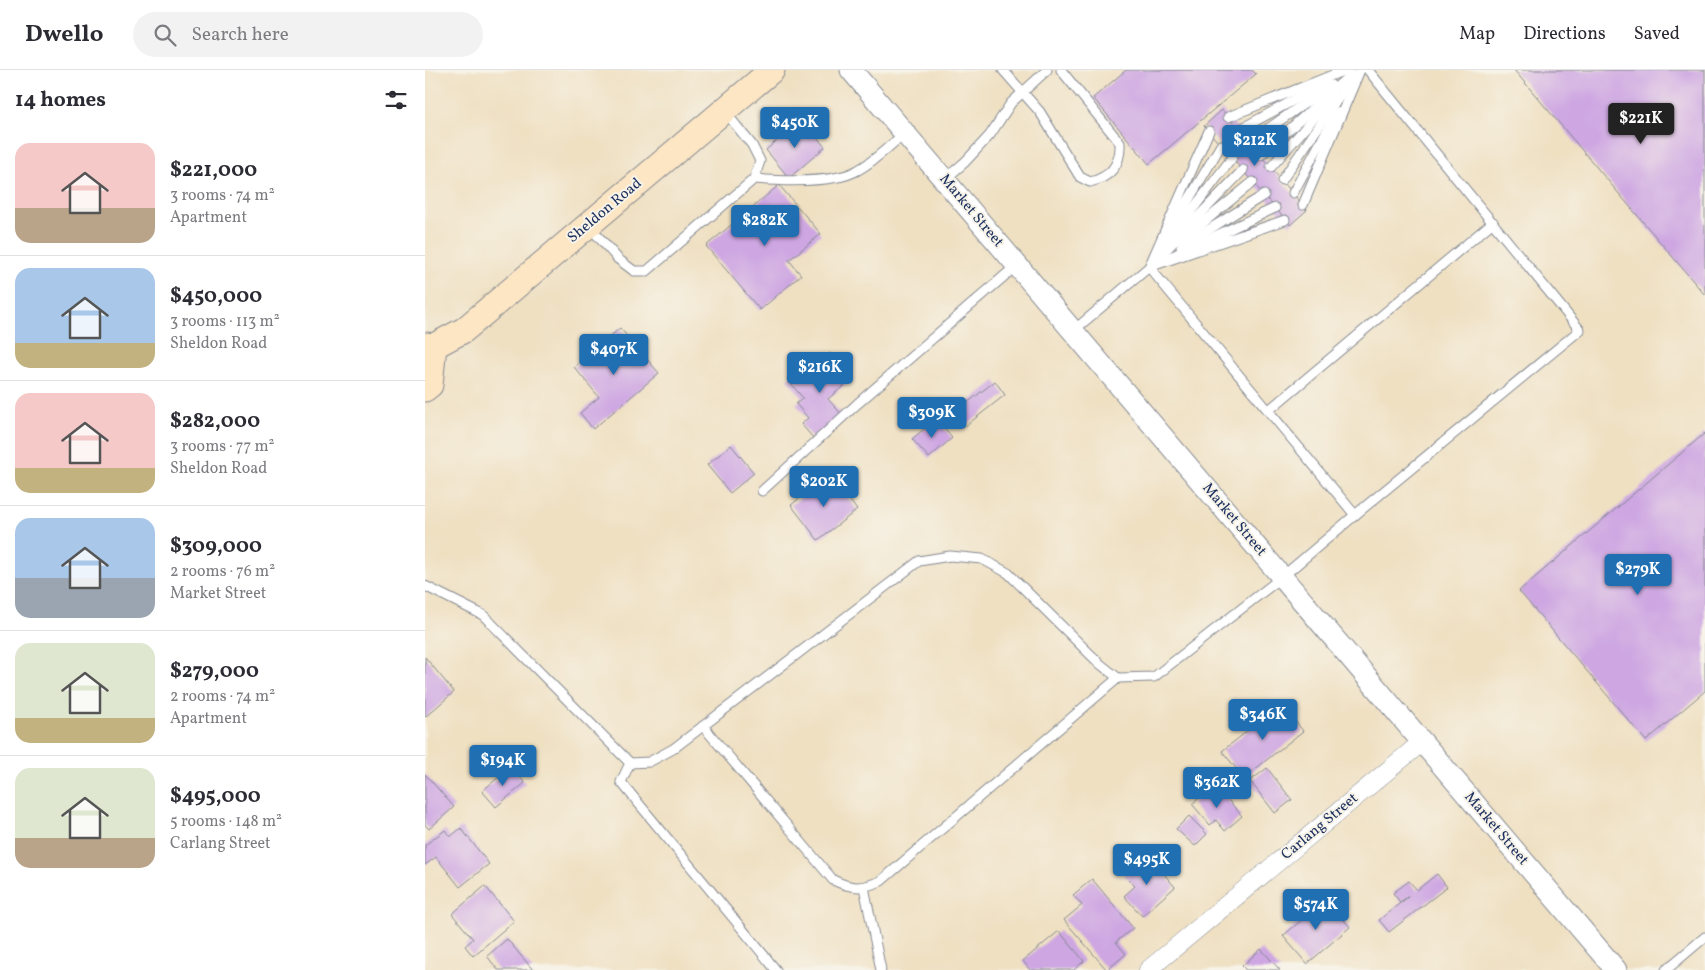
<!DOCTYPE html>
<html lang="en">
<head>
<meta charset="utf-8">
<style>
	:root { --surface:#fff; --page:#f2f2f3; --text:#2b2b33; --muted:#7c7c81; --line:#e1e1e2; --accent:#1f6fb2 }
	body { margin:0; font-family:Vollkorn,serif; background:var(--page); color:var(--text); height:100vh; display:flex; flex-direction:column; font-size:19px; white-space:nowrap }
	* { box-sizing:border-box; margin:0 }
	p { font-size:16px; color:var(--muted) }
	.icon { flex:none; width:28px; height:28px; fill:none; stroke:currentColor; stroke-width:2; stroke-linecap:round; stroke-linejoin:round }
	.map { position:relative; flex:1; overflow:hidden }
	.drawer { display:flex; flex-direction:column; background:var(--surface); width:425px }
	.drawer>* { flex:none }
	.price { position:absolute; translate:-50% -42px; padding:0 11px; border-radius:5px; background:var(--accent); color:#fff; font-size:16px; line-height:32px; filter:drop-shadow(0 1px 2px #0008) }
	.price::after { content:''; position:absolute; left:50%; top:30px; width:15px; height:11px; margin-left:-8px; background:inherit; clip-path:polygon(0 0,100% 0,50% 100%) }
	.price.current { background:#222; color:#fff }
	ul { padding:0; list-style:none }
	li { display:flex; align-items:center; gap:15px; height:125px; padding:0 15px }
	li+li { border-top:1px solid var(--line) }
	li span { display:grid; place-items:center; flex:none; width:140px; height:100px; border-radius:15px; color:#555 }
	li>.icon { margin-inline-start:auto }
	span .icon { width:60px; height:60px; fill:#fffc; stroke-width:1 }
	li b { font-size:21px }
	h2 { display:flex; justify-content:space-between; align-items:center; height:60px; padding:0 15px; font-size:21px }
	header { display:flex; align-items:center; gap:30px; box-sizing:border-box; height:70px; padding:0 25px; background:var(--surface); border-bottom:1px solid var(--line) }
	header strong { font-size:24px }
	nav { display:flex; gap:28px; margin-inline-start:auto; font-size:18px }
	.search { width:350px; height:45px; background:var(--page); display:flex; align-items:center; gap:12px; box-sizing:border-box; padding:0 18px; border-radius:28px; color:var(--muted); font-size:19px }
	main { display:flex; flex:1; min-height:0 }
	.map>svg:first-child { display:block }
	.building { fill:#cda6e2 }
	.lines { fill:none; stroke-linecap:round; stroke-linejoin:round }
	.service-casing { stroke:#858890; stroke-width:11 }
	.minor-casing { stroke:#858890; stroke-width:19 }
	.tertiary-casing { stroke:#858890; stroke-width:23 }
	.secondary-casing { stroke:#858890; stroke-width:27 }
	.service { stroke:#fff; stroke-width:9 }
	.minor { stroke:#fff; stroke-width:18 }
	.tertiary { stroke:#fff; stroke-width:21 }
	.secondary { stroke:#fce6c4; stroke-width:25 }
	.labels { text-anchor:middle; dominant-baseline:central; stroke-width:4; stroke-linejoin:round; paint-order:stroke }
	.street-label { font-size:15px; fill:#1b2f5e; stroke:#f7f3e8 }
</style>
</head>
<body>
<header>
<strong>Dwello</strong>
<div class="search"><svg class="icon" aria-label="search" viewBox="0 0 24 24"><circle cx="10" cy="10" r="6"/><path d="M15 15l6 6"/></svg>Search here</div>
<nav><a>Map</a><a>Directions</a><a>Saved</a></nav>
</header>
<main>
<section class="drawer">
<h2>14 homes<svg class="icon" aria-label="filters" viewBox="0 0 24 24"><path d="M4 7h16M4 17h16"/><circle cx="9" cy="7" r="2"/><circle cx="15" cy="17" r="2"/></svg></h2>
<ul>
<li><span style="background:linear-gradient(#f6c9c9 65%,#b9a48a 0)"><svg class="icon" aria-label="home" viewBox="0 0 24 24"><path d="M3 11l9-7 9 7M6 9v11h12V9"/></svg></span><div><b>$221,000</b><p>3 rooms · 74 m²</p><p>Apartment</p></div></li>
<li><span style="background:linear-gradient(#a9c7e8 75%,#c2b280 0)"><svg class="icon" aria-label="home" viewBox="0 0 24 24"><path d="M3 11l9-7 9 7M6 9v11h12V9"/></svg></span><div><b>$450,000</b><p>3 rooms · 113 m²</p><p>Sheldon Road</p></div></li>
<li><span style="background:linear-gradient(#f6c9c9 75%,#c2b280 0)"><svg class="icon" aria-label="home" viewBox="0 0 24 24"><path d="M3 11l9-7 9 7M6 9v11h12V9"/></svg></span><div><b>$282,000</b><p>3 rooms · 77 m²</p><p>Sheldon Road</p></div></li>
<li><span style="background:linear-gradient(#a9c7e8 60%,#9aa5b1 0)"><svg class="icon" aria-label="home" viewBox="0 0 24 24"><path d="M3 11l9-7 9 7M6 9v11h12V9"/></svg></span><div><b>$309,000</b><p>2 rooms · 76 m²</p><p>Market Street</p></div></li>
<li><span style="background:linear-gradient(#dfe7d0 75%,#c2b280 0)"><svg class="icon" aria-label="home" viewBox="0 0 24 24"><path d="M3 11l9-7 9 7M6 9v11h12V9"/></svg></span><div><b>$279,000</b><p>2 rooms · 74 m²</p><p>Apartment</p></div></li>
<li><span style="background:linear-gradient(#dfe7d0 70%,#b9a48a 0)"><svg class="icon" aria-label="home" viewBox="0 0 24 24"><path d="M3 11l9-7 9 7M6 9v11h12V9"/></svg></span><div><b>$495,000</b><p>5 rooms · 148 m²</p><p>Carlang Street</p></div></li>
</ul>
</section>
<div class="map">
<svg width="1280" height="900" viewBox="0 0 1280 900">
	<rect width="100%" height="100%" fill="#f7f3e8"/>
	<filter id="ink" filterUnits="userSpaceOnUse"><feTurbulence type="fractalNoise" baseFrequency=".02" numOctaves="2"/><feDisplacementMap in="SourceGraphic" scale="10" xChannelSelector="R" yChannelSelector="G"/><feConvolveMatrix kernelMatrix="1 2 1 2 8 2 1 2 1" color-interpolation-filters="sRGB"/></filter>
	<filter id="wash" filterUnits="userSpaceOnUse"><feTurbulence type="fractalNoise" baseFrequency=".0096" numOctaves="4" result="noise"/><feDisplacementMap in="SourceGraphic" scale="20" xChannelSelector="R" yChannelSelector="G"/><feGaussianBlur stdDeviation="1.12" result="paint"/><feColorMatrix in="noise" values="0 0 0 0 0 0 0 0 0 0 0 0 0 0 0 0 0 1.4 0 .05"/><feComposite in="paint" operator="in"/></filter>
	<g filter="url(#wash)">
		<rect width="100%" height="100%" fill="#efe0c2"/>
		<g id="blocks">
			<!-- building -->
			<g class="building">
				<path d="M701 0H827L831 4 724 94 668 28Z"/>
				<path d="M1089 0H1280V225Z"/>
				<path d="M797 40 882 140 865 155 779 56Z"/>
				<path d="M377 49 400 77 364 108 341 80Z"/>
				<path d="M354 115 396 164 364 190 376 205 335 240 281 176Z"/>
				<path d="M195 258 234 303 168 359 155 343 174 327 149 297Z"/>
				<path d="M405 283 427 309 403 329 418 346 390 370 376 354 383 348 371 334 378 328 362 309 377 296 382 302Z"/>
				<path d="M570 311 580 325 538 358 527 345Z"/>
				<path d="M511 349 527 368 504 388 487 369Z"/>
				<path d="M1280 363V621L1221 671 1094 521Z"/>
				<path d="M306 375 329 403 305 423 282 395Z"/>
				<path d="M405 405 432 440 393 470 366 435Z"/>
				<path d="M0 587 29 622 0 647Z"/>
				<path d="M857 634 878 661 819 708 797 681Z"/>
				<path d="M86 697 100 713 71 737 57 721Z"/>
				<path d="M842 698 867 730 850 743 825 711Z"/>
				<path d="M0 704 29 737 4 759 0 755Z"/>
				<path d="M790 715 817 746 800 761 791 750 785 755 767 734Z"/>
				<path d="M764 746 782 764 770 776 751 759Z"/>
				<path d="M36 758 64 794 35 817 11 787 0 795V775L20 760 25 767Z"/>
				<path d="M723 785 750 817 717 846 699 826 710 816 699 805Z"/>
				<path d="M1012 804 1022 817 964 862 954 850 984 826 975 832 968 823 984 811 992 820Z"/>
				<path d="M667 809 708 858 691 872 701 884 682 900 639 850 657 835 648 825Z"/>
				<path d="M60 816 89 851 48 886 40 876 48 869 27 844Z"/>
				<path d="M901 829 925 857 882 894 858 866Z"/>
				<path d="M634 861 659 891 649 900H605L598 891Z"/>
				<path d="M82 869 108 900H73L62 886Z"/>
				<path d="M836 879 855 900H821L817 896Z"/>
			</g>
		</g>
	</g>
	<g filter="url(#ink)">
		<use href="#blocks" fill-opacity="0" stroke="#858890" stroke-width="1"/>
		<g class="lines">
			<defs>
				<g id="service">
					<path d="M578 0 615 42 655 107 665 112C686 107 696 94 695 73L636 0"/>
					<path d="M803 47 920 0"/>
					<path d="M814 60 900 13"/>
					<path d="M784 61 724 197 796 75"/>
					<path d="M824 72 906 15"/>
					<path d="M836 85 926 4"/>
					<path d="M846 97 908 26"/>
					<path d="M329 109C356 111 410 114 433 100 450 91 465 75 479 64"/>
					<path d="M519 110 540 92 565 65 586 33 622 0"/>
					<path d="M857 110 927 8"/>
					<path d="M868 123 912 42"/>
					<path d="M878 135 935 0"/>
					<path d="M850 138 724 197 860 150"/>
					<path d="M164 156 193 189 209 201H222L329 109 335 91 327 75 301 43"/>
					<path d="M748 165 807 88"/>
					<path d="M757 170 828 112"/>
					<path d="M756 177 839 125"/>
					<path d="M735 186 818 100"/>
					<path d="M648 261 724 197 930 445"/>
					<path d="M844 340 1068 152"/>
					<path d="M337 421 432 334 592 195"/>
					<path d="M0 516 58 545 205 693 224 692 248 679 494 491 525 486 557 489 583 503 674 593 693 608 729 607 857 507 930 445 1155 260 943 0"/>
					<path d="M278 656 408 810C427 819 436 819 456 811L693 608"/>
					<path d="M205 693 196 712 351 900"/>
					<path d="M439 817 456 900"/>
					<path d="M1241 900 1280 867"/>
				</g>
				<path id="minor" d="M723 900 997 672"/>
				<path id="tertiary" d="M426 0 1191 900"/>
				<g id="secondary">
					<path d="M0 275 9 276 39 260 347 0"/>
					<path d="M0 319 5 315 9 276"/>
				</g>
			</defs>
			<!-- service casing -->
			<use href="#service" class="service-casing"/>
			<!-- minor casing -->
			<use href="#minor" class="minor-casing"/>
			<!-- tertiary casing -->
			<use href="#tertiary" class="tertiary-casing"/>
			<!-- secondary casing -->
			<use href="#secondary" class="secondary-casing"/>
			<!-- service -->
			<use href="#service" class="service"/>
			<!-- minor -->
			<use href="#minor" class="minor"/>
			<!-- tertiary -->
			<use href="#tertiary" class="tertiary"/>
			<!-- secondary -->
			<use href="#secondary" class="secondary"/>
		</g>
	</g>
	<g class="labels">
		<!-- street labels -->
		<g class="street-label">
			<text transform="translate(180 141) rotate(-40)">Sheldon Road</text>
			<text transform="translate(546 141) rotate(50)">Market Street</text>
			<text transform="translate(809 450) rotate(50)">Market Street</text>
			<text transform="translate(895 757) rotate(-40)">Carlang Street</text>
			<text transform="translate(1071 759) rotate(50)">Market Street</text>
		</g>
	</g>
</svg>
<b class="price current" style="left:1216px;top:75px">$221K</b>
<b class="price" style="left:370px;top:79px">$450K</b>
<b class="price" style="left:830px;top:97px">$212K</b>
<b class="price" style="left:340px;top:177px">$282K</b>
<b class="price" style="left:189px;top:306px">$407K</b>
<b class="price" style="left:395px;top:324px">$216K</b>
<b class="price" style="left:507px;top:369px">$309K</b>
<b class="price" style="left:399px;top:438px">$202K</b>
<b class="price" style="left:1213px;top:526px">$279K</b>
<b class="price" style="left:838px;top:671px">$346K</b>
<b class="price" style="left:78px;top:717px">$194K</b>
<b class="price" style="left:792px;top:739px">$362K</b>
<b class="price" style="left:722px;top:816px">$495K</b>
<b class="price" style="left:891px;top:861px">$574K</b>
</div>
</main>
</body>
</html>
